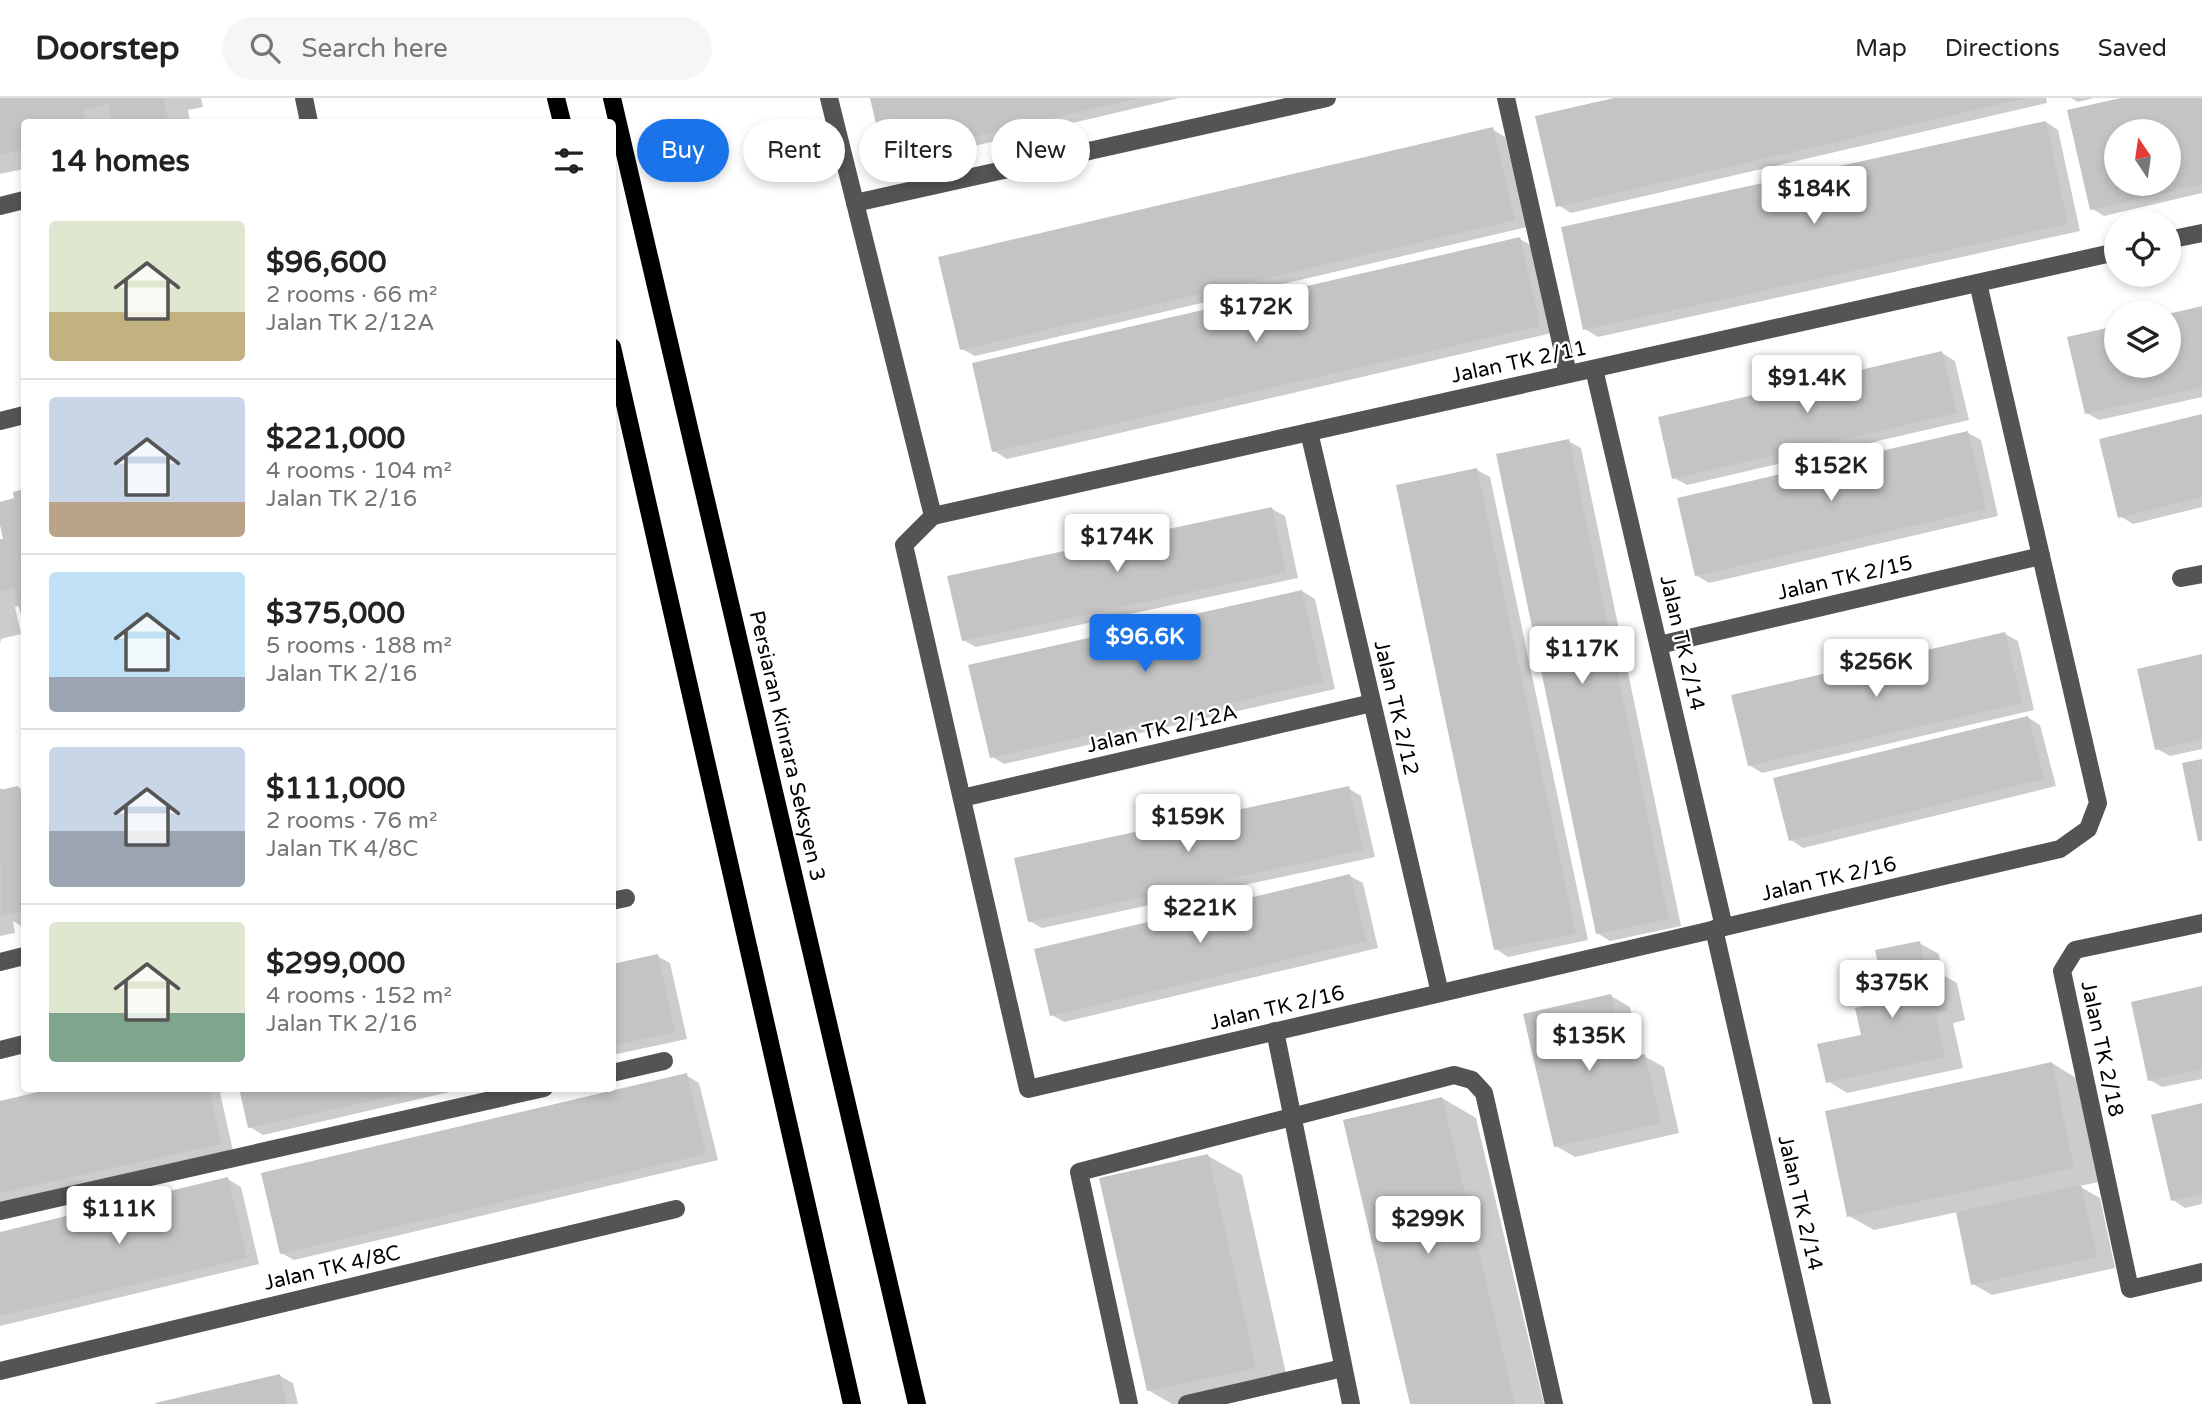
<!DOCTYPE html>
<html lang="en">
<head>
<meta charset="utf-8">
<style>
	:root { --surface:#fff; --page:#f6f6f6; --text:#222; --muted:#767676; --line:#e0e0e0; --accent:#1a73e8 }
	body { margin:0; font-family:"Varela Round",sans-serif; background:var(--page); color:var(--text); height:100vh; display:flex; flex-direction:column; font-size:26px; white-space:nowrap }
	* { box-sizing:border-box; margin:0 }
	p { font-size:23px; color:var(--muted) }
	.icon { flex:none; width:38px; height:38px; fill:none; stroke:currentColor; stroke-width:2; stroke-linecap:round; stroke-linejoin:round }
	.map { position:relative; flex:1; overflow:hidden }
	.sheet { position:absolute; left:21px; top:21px; width:595px; height:973px; display:flex; flex-direction:column; background:var(--surface); border-radius:7px; box-shadow:0 4px 10px #0003 }
	.sheet>* { flex:none }
	.banner { position:absolute; left:637px; top:21px; width:665px; height:63px; display:flex; gap:14px }
	.needle { width:46px; rotate:347deg }
	.tools { position:absolute; left:2104px; top:21px; display:grid; gap:14px }
	.tools a { display:grid; place-items:center; width:77px; height:77px; border-radius:50%; background:var(--surface); box-shadow:0 4px 10px #0003; font-size:35px }
	.price { position:absolute; translate:-50% -60px; padding:0 16px; border-radius:7px; background:#fff; color:#222; font-size:23px; line-height:46px; filter:drop-shadow(0 2px 4px #0008) }
	.price::after { content:''; position:absolute; left:50%; top:42px; width:21px; height:16px; margin-left:-10px; background:inherit; clip-path:polygon(0 0,100% 0,50% 100%) }
	.price.on { background:var(--accent); color:#fff }
	ul { padding:0; list-style:none }
	li { display:flex; align-items:center; gap:21px; height:175px; padding:0 28px }
	li+li { border-top:2px solid var(--line) }
	li span { display:grid; place-items:center; flex:none; width:196px; height:140px; border-radius:7px; color:#555 }
	li>.icon { margin-inline-start:auto }
	span .icon { width:84px; height:84px; fill:#fffc; stroke-width:1 }
	li b { font-size:30px }
	h2 { display:flex; justify-content:space-between; align-items:center; height:84px; padding:0 28px; font-size:30px }
	.tag { padding:0 24px; border-radius:32px; background:var(--surface); box-shadow:0 4px 10px #0003; font-size:24px; line-height:63px }
	.tag.on { background:var(--accent); color:#fff }
	header { display:flex; align-items:center; gap:42px; box-sizing:border-box; height:98px; padding:0 35px; background:var(--surface); border-bottom:2px solid var(--line) }
	header strong { font-size:33px }
	nav { display:flex; gap:38px; margin-inline-start:auto; font-size:24px }
	.search { width:490px; height:63px; background:var(--page); display:flex; align-items:center; gap:18px; box-sizing:border-box; padding:0 24px; border-radius:38px; color:var(--muted); font-size:26px }
	.map>svg:first-child { display:block }
	.shadow { fill:#0003; fill-rule:evenodd }
	.building { fill:#c4c4c4; fill-rule:evenodd }
	.lines { fill:none; stroke-linecap:round; stroke-linejoin:round }
	.minor { stroke:#545454; stroke-width:18 }
	.major { stroke:#000; stroke-width:18 }
	.labels { text-anchor:middle; dominant-baseline:central; stroke-width:5; stroke-linejoin:round; paint-order:stroke }
	.street-label { font-size:21px; fill:#000; stroke:#fff }
</style>
</head>
<body>
<header>
<strong>Doorstep</strong>
<div class="search"><svg class="icon" aria-label="search" viewBox="0 0 24 24"><circle cx="10" cy="10" r="6"/><path d="M15 15l6 6"/></svg>Search here</div>
<nav><a>Map</a><a>Directions</a><a>Saved</a></nav>
</header>
<div class="map">
<svg width="2202" height="1306" viewBox="0 0 2202 1306">
	<rect width="100%" height="100%" fill="#fff"/>
	<!-- shadow -->
	<g class="shadow">
		<path d="M0 0H201L203 9 188 12 190 24H24V71L0 76Z"/>
		<path d="M872 0H1179L898 66 885 59Z"/>
		<path d="M1622 0H2046L2047 5 1571 115 1558 107Z"/>
		<path d="M2071 0H2094L2078 4Z"/>
		<path d="M2128 0H2202V95L2104 118 2091 110 2069 14ZM2116 33H2168V86H2116Z"/>
		<path d="M2046 24 2058 32 2080 133 1598 239 1585 231Z"/>
		<path d="M1492 31 1505 39 1527 129 975 258 962 251Z"/>
		<path d="M1520 141 1532 148 1552 235 1007 361 994 353Z"/>
		<path d="M2202 210V299L2099 322 2087 315 2116 268H2168Z"/>
		<path d="M1942 255 1955 263 1969 322 1687 387 1674 380Z"/>
		<path d="M2202 318V409L2133 426 2120 418Z"/>
		<path d="M1968 335 1981 342 1998 418 1709 485 1696 477Z"/>
		<path d="M1568 343 1581 350 1681 828 1610 843 1597 835Z"/>
		<path d="M1477 372 1490 379 1588 842 1508 859 1496 851Z"/>
		<path d="M24 393V521L20 508 15 509 21 536 1 541 0 546V443L5 442 0 419V405L17 402 15 395Z"/>
		<path d="M1272 411 1285 418 1298 480 976 549 963 542Z"/>
		<path d="M1302 493 1315 501 1335 591 1004 666 991 658Z"/>
		<path d="M2005 536 2018 543 2034 612 1762 675 1749 667Z"/>
		<path d="M2202 558V651L2170 658 2157 651Z"/>
		<path d="M2027 619 2040 627 2056 688 1803 750 1791 742Z"/>
		<path d="M18 689 24 693V830L13 823 15 835 0 838V690L5 693Z"/>
		<path d="M1348 690 1361 698 1375 759 1042 830 1029 823Z"/>
		<path d="M1350 778 1363 785 1378 850 1064 924 1052 917Z"/>
		<path d="M1919 845 1939 856 1943 877 1957 885 1965 922 1953 925 1963 970 1847 995 1828 983 1888 905Z"/>
		<path d="M657 858 670 865 687 941 612 957V868Z"/>
		<path d="M2202 890V981L2162 989 2150 982Z"/>
		<path d="M1611 898 1630 909 1641 958H1644L1664 969 1679 1035 1575 1059 1556 1048Z"/>
		<path d="M2052 965 2076 980 2099 1084 2079 1088 2100 1100 2115 1170 1992 1197 1973 1186 1958 1114 1874 1132 1849 1118Z"/>
		<path d="M686 977 699 985 718 1062 294 1162 281 1155Z"/>
		<path d="M63 990H219L233 1053 0 1104V1005Z"/>
		<path d="M241 990H467L263 1037 250 1029Z"/>
		<path d="M1442 1000 1476 1020 1544 1306H1412Z"/>
		<path d="M2202 1007V1106L2185 1110 2173 1102Z"/>
		<path d="M1208 1058 1242 1077 1289 1289 1209 1306H1172L1148 1292Z"/>
		<path d="M228 1081 241 1089 259 1166 0 1228V1136Z"/>
		<path d="M280 1278 293 1285 298 1306H158Z"/>
	</g>
	<!-- building -->
	<g class="building">
		<path d="M0 0H164L168 20 147 24H112L108 6 83 12 86 24H24V51L0 57Z"/>
		<path d="M870 0H1134V1L884 60Z"/>
		<path d="M1614 0H2022V1L1556 109 1535 18Z"/>
		<path d="M2121 0H2202V86L2090 112 2067 12ZM2116 33H2168V86H2116Z"/>
		<path d="M2046 23 2068 126 1583 232 1561 129Z"/>
		<path d="M1493 29 1515 122 960 252 938 159Z"/>
		<path d="M1520 139 1540 228 992 354 972 265Z"/>
		<path d="M2202 208V289L2085 316 2067 239 2116 228V268H2168V216Z"/>
		<path d="M1942 253 1957 315 1672 381 1658 319Z"/>
		<path d="M2202 316V399L2118 420 2099 341Z"/>
		<path d="M1968 333 1986 411 1695 478 1677 400Z"/>
		<path d="M1569 341 1669 821 1596 836 1496 356Z"/>
		<path d="M1477 370 1576 836 1494 852 1396 387Z"/>
		<path d="M24 391V520L22 521 14 490 0 493V441H3L0 427V404L14 400 13 394Z"/>
		<path d="M1272 409 1286 474 962 543 947 478Z"/>
		<path d="M1302 492 1323 584 990 660 968 567Z"/>
		<path d="M2005 534 2022 605 1748 668 1731 597Z"/>
		<path d="M2202 556V641L2155 652 2137 571Z"/>
		<path d="M2028 618 2044 681 1789 743 1773 680Z"/>
		<path d="M2202 661V743H2198L2182 665Z"/>
		<path d="M18 688 24 714V813L1 818 0 692Z"/>
		<path d="M1349 688 1363 752 1028 824 1014 760Z"/>
		<path d="M1350 776 1366 843 1050 918 1034 851Z"/>
		<path d="M1920 843 1926 875 1938 872 1947 912 1935 915 1945 959 1826 985 1817 946 1861 937 1855 910 1886 903 1875 852Z"/>
		<path d="M658 856 675 934 612 948V866Z"/>
		<path d="M2202 888V971L2148 983 2131 904Z"/>
		<path d="M1611 896 1626 960 1645 956 1661 1025 1554 1049 1523 916Z"/>
		<path d="M2052 964 2074 1070 1847 1119 1825 1013Z"/>
		<path d="M687 975 706 1056 280 1156 261 1075Z"/>
		<path d="M55 990H209L221 1046 0 1095V1003Z"/>
		<path d="M239 990H420V992L248 1030Z"/>
		<path d="M1442 999 1515 1306H1410L1343 1022Z"/>
		<path d="M2202 1005V1096L2171 1103 2151 1017Z"/>
		<path d="M1208 1056 1256 1270 1147 1293 1099 1080Z"/>
		<path d="M228 1079 247 1160 0 1218V1134Z"/>
		<path d="M2081 1087 2097 1159 1971 1187 1956 1114Z"/>
		<path d="M280 1276 287 1306H155V1305Z"/>
	</g>
	<g class="lines">
		<!-- minor -->
		<g class="minor">
			<path d="M304 0 309 24"/>
			<path d="M829 0 933 418"/>
			<path d="M1506 0 1568 276"/>
			<path d="M855 105 1327 0"/>
			<path d="M0 108 24 102"/>
			<path d="M2168 142 2202 135"/>
			<path d="M1594 271 1724 829"/>
			<path d="M0 323 24 317"/>
			<path d="M1309 334 1440 895"/>
			<path d="M933 418 904 447 1028 991 2060 751 2088 731 2098 705 1978 185"/>
			<path d="M933 418 2116 154"/>
			<path d="M2181 480 2202 476"/>
			<path d="M1659 547 2041 458"/>
			<path d="M962 700 1372 605"/>
			<path d="M612 803 626 800"/>
			<path d="M2202 825 2075 852 2062 873 2130 1191 2202 1174"/>
			<path d="M1714 831 1822 1306"/>
			<path d="M0 864 24 858"/>
			<path d="M1275 933 1351 1306"/>
			<path d="M0 952 24 946"/>
			<path d="M612 975 664 963"/>
			<path d="M0 1113 544 990"/>
			<path d="M0 1273 676 1111"/>
			<path d="M1129 1306 1079 1074 1454 977 1472 982 1484 995 1554 1306"/>
			<path d="M1187 1306 1343 1270"/>
		</g>
		<!-- major -->
		<g class="major">
			<path d="M556 0 562 24"/>
			<path d="M612 0 917 1306"/>
			<path d="M612 249 852 1306"/>
		</g>
	</g>
	<g class="labels">
		<!-- street labels -->
		<g class="street-label">
			<text transform="translate(1519 264) rotate(-12)">Jalan TK 2/11</text>
			<text transform="translate(1845 480) rotate(-13)">Jalan TK 2/15</text>
			<text transform="translate(1682 545) rotate(77)">Jalan TK 2/14</text>
			<text transform="translate(1396 610) rotate(77)">Jalan TK 2/12</text>
			<text transform="translate(1162 631) rotate(-13)">Jalan TK 2/12A</text>
			<text transform="translate(787 648) rotate(77)">Persiaran Kinrara Seksyen 3</text>
			<text transform="translate(1829 781) rotate(-13)">Jalan TK 2/16</text>
			<text transform="translate(1277 910) rotate(-13)">Jalan TK 2/16</text>
			<text transform="translate(2102 951) rotate(78)">Jalan TK 2/18</text>
			<text transform="translate(1800 1105) rotate(77)">Jalan TK 2/14</text>
			<text transform="translate(332 1170) rotate(-13)">Jalan TK 4/8C</text>
		</g>
	</g>
</svg>
<div class="tools">
<a><svg class="needle" viewBox="-14 -14 28 28"><path d="M0-13l5 13h-10z" fill="#e53935"/><path d="M0 13l5-13h-10z" fill="#767676"/></svg></a>
<a><svg class="icon" aria-label="locate" viewBox="0 0 24 24"><circle cx="12" cy="12" r="6"/><path d="M12 2v4M12 18v4M2 12h4M18 12h4"/></svg></a>
<a><svg class="icon" aria-label="layers" viewBox="0 0 24 24"><path d="M12 4l9 5-9 5-9-5zM3 14l9 5 9-5"/></svg></a>
</div>
<b class="price" style="left:1814px;top:128px">$184K</b>
<b class="price" style="left:1256px;top:246px">$172K</b>
<b class="price" style="left:1807px;top:317px">$91.4K</b>
<b class="price" style="left:1831px;top:405px">$152K</b>
<b class="price" style="left:1117px;top:476px">$174K</b>
<b class="price on" style="left:1145px;top:576px">$96.6K</b>
<b class="price" style="left:1582px;top:588px">$117K</b>
<b class="price" style="left:1876px;top:601px">$256K</b>
<b class="price" style="left:1188px;top:756px">$159K</b>
<b class="price" style="left:1200px;top:847px">$221K</b>
<b class="price" style="left:1892px;top:922px">$375K</b>
<b class="price" style="left:1589px;top:975px">$135K</b>
<b class="price" style="left:119px;top:1148px">$111K</b>
<b class="price" style="left:1428px;top:1158px">$299K</b>
<div class="banner">
<a class="tag on">Buy</a>
<a class="tag">Rent</a>
<a class="tag">Filters</a>
<a class="tag">New</a>
</div>
<section class="sheet">
<h2>14 homes<svg class="icon" aria-label="filters" viewBox="0 0 24 24"><path d="M4 7h16M4 17h16"/><circle cx="9" cy="7" r="2"/><circle cx="15" cy="17" r="2"/></svg></h2>
<ul>
<li><span style="background:linear-gradient(#dfe7d0 65%,#c2b280 0)"><svg class="icon" aria-label="home" viewBox="0 0 24 24"><path d="M3 11l9-7 9 7M6 9v11h12V9"/></svg></span><div><b>$96,600</b><p>2 rooms · 66 m²</p><p>Jalan TK 2/12A</p></div></li>
<li><span style="background:linear-gradient(#c9d6e8 75%,#b9a48a 0)"><svg class="icon" aria-label="home" viewBox="0 0 24 24"><path d="M3 11l9-7 9 7M6 9v11h12V9"/></svg></span><div><b>$221,000</b><p>4 rooms · 104 m²</p><p>Jalan TK 2/16</p></div></li>
<li><span style="background:linear-gradient(#bfe0f5 75%,#9aa5b1 0)"><svg class="icon" aria-label="home" viewBox="0 0 24 24"><path d="M3 11l9-7 9 7M6 9v11h12V9"/></svg></span><div><b>$375,000</b><p>5 rooms · 188 m²</p><p>Jalan TK 2/16</p></div></li>
<li><span style="background:linear-gradient(#c9d6e8 60%,#9aa5b1 0)"><svg class="icon" aria-label="home" viewBox="0 0 24 24"><path d="M3 11l9-7 9 7M6 9v11h12V9"/></svg></span><div><b>$111,000</b><p>2 rooms · 76 m²</p><p>Jalan TK 4/8C</p></div></li>
<li><span style="background:linear-gradient(#dfe7d0 65%,#7fa58c 0)"><svg class="icon" aria-label="home" viewBox="0 0 24 24"><path d="M3 11l9-7 9 7M6 9v11h12V9"/></svg></span><div><b>$299,000</b><p>4 rooms · 152 m²</p><p>Jalan TK 2/16</p></div></li>
</ul>
</section>
</div>
</body>
</html>
